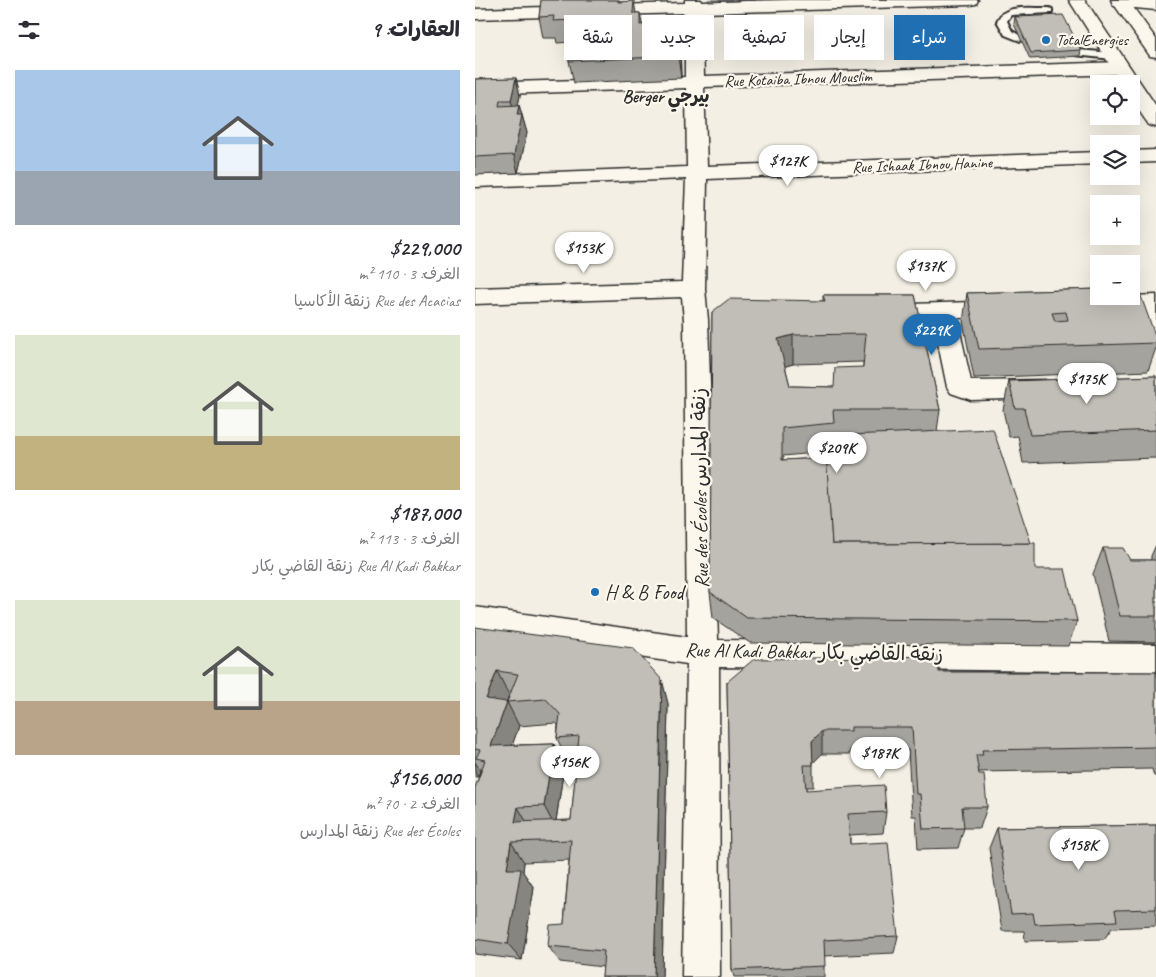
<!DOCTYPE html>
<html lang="ar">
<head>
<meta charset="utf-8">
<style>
	:root { --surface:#fff; --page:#f2f2f3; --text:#2b2b33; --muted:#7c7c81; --accent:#1f6fb2 }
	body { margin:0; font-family:Caveat,"Playpen Sans Arabic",sans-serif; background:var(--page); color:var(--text); direction:rtl; height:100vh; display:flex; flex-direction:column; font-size:19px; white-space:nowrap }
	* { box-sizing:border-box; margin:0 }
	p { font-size:16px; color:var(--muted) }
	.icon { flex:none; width:28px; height:28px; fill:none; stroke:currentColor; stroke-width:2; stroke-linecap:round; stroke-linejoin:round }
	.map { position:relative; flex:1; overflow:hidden; direction:ltr }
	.details { display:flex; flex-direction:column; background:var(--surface); width:475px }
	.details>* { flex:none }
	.hud { position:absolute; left:15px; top:15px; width:475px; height:45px; direction:rtl; display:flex; gap:10px }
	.fabs { position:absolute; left:615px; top:75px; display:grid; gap:10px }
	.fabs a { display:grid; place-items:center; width:50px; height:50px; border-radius:0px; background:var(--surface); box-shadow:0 5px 20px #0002; font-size:25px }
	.price { position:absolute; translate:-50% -42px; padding:0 11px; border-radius:18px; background:#fff; color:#222; font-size:16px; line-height:32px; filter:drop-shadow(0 1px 2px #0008) }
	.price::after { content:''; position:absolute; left:50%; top:30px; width:15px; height:11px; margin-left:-8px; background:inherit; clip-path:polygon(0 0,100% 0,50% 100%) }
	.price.on { background:var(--accent); color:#fff }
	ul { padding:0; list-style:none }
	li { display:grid; align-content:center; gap:10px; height:265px; padding:0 15px }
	li span { display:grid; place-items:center; height:155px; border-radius:0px; color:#555 }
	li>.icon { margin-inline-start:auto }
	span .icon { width:90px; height:90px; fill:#fffc; stroke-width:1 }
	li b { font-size:21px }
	h2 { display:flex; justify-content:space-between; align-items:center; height:60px; padding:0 15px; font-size:21px }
	.tag { padding:0 18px; border-radius:0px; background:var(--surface); box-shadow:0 5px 20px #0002; font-size:18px; line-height:45px }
	.tag.on { background:var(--accent); color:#fff }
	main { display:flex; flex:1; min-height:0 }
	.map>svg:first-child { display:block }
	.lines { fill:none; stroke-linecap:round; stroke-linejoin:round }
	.lane-casing { stroke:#2b2b2b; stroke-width:4 }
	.street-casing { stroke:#2b2b2b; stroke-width:3 }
	.primary-casing { stroke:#2b2b2b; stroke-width:3 }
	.lane { fill:#fbf7ec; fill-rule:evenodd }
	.street { fill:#fbf7ec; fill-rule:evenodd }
	.primary { fill:#fbf7ec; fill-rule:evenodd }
	.wall { fill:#a5a39d; stroke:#2b2b2b; fill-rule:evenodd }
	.shaded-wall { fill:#86857f; stroke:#2b2b2b }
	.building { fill:#c0beb6; stroke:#2b2b2b; fill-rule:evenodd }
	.poi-dot { fill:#1f6fb2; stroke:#fbf7ec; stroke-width:2 }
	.labels { text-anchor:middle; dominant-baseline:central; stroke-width:4.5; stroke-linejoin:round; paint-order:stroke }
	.far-poi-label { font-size:16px; fill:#2b2b2b; stroke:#fbf7ec; text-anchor:start }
	.far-street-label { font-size:16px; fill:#2b2b2b; stroke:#fbf7ec }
	.far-neighbourhood-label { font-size:18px; font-weight:bold; fill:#2b2b2b; stroke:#fbf7ec }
	.street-label { font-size:20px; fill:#2b2b2b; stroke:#fbf7ec }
	.poi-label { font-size:20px; fill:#2b2b2b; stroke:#fbf7ec; text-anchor:start }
</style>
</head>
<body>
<main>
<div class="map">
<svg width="681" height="977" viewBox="0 0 681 977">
	<rect width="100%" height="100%" fill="#f3efe4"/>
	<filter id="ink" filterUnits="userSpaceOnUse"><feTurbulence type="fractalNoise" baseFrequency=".02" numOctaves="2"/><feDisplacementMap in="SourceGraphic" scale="10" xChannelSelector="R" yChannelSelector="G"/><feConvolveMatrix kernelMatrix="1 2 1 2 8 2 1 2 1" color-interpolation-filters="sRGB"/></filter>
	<g filter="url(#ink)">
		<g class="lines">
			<defs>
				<g id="lane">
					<path d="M574 8 577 9V13L536 15 532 21 537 31 550 38 545 41 530 35 522 21C530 3 557 9 574 8Z"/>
					<path d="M603 50 637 53 642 56 637 59 600 55 598 53Z"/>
				</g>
				<g id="street">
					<path d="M210 0H226L227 2 315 0H503L501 4 495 5 227 13 229 76 646 62 652 64 655 68 652 72 646 74 229 87 232 166 624 152V164L232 179 230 289 233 320 243 640 681 644V672L244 667 245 977H207L212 664 0 633V607L212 637 209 320 207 297 0 304V288L207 282 211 179 0 187V175L212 167 211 88 0 95V83L210 77V13L0 19V9L210 3Z"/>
					<path d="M638 0H681V10L639 6 637 2Z"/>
					<path d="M681 150V162L656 163V151Z"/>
					<path d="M681 295V336L673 334 663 311 630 313 622 311 618 305 622 299 630 297Z"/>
					<path d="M527 301 535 303 539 309 535 315 527 317 482 318 496 381 570 380 579 383 583 389 579 395 570 398 496 400 476 393 472 387 458 319 408 321 400 319 396 313 400 307 408 305Z"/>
				</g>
				<g id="primary">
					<path d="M594 0H610L681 106V127L674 125C664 110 656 102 656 84H647Z"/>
					<path d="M636 0H653L681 39V57L675 56Z"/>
				</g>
			</defs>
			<!-- lane casing -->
			<use href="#lane" class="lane-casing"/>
			<!-- street casing -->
			<use href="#street" class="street-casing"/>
			<!-- primary casing -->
			<use href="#primary" class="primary-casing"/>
			<!-- lane -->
			<use href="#lane" class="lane"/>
			<!-- street -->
			<use href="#street" class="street"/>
			<!-- primary -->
			<use href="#primary" class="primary"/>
		</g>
		<!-- wall -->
		<g class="wall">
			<path d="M66 0H145V2L159 1 161 13H165L167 24 203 23 205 44 206 78 99 83 94 61 97 42 82 43 81 38H68L64 17Z"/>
			<path d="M233 0H281L234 2Z"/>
			<path d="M540 17 606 50 605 56 555 59 539 24Z"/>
			<path d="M41 78 45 96 43 105H44L47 115 52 133 43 173 0 175V79Z"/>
			<path d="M624 289 681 338V348L673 371 499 378 488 322 492 293Z"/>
			<path d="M348 295H440L465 410 462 431 560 569 602 621 593 646 275 643 238 618 235 592 237 312 348 301ZM388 362V367L359 387 315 386 310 366 318 364ZM350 452V458L308 460V456Z"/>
			<path d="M681 376V458L548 463 543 436 534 437 528 410 534 381Z"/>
			<path d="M681 545V642L634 641 618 574 628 548 655 560H676V556Z"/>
			<path d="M0 627 187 680 193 704 187 977H127L128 967 85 962 73 946 89 924 94 860 49 862 48 872 59 888 47 960 0 954V788L6 770H5L3 777H0ZM81 723 83 725 82 738 92 761 102 760 96 820 81 821 89 767 79 744 37 745 44 726Z"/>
			<path d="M464 672H681V776H679L677 769 503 772 512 807 505 828H489L483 848 443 849 441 816H437L433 750H375V754H347L338 763V787H331V790L411 812 408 833 375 835V844L423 936 419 953 349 956V977H259L257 970 252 682Z"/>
			<path d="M681 825V926L637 928 629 939 550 941 549 931H527L514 848 522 828Z"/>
		</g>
		<!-- shaded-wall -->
		<g class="shaded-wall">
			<path d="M203 23 205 44 206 78 203 56Z"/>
			<path d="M41 78 45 96 40 118 36 100Z"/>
			<path d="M44 105 52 133 43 173 39 155 42 115Z"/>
			<path d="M318 335V364L304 368 303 339Z"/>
			<path d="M22 671 34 695 23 723 11 699Z"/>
			<path d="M187 680 193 704 187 977H179Z"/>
			<path d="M32 702 44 726 29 768 16 746Z"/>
			<path d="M347 731V754L337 764V741Z"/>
			<path d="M79 744 89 767 80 827 69 806Z"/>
			<path d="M0 762 5 770 3 777 0 772Z"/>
			<path d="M43 807 55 828 40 822Z"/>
			<path d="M36 842 49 862 48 872 59 888 47 960 33 944 32 869Z"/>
		</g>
		<!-- building -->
		<g class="building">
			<path d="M66 0H143V2L159 1 158 13H165V25L203 23V56L94 61 99 20 78 21 79 16 64 17Z"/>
			<path d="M588 15 606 50 556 53 540 17Z"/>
			<path d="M41 78 36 100H25L24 106 44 105 42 115H47L39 155 0 157V79Z"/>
			<path d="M656 288H663L681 338V343L504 349 492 293 624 289V296H656ZM591 312 593 320 580 321 577 313Z"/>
			<path d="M348 295H440L465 410H358L359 423 307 428V460L352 458 357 544 560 543V569H590L602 621 272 618 235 592 237 312 254 299 350 301ZM391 334 388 367 360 368 359 387 315 386 303 339 318 335Z"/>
			<path d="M681 376V430L555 435 549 408H540L534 381Z"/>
			<path d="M518 429 556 543 357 544 350 436Z"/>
			<path d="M628 548H648L655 560H681V616H645Z"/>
			<path d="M0 627 158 648 187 680 179 977H127L129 951 73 946 75 925 89 924 96 840 36 842 32 869H46L33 944 0 939V788L10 760 1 758 5 750 0 749ZM22 671 43 674 32 702 71 699 85 714 82 738 104 736 96 820 40 822 43 807 69 806 79 744 16 746 32 702 11 699Z"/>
			<path d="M463 656 464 672H681V747L507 750 508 755H501L504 774H509L512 807H487L489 828 448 829 445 794H441L437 727H376V731H347L337 741 338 765H329L331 790 409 785 411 812 373 814 375 844 413 842 423 936 349 940 350 966 257 970 252 682 279 659Z"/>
			<path d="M681 825V909L640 910 642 921 560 924 558 913 536 914 522 828Z"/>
		</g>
	</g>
	<!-- markers -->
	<g class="poi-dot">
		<circle cx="571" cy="40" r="5"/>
		<circle cx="120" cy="592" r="5"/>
	</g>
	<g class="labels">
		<!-- far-poi labels -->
		<g class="far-poi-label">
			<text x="581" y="40">TotalEnergies</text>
		</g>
		<!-- far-street labels -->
		<g class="far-street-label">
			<text transform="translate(323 79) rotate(-2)">Rue Kotaiba Ibnou Mouslim</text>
			<text transform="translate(447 165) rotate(-2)">Rue Ishaak Ibnou Hanine</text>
		</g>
		<!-- far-neighbourhood labels -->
		<g class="far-neighbourhood-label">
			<text x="191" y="96">Berger بيرجي</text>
		</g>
		<!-- street labels -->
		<g class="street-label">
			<text transform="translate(225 488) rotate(-91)">Rue des Écoles زنقة المدارس</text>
			<text transform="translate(339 652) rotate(1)">Rue Al Kadi Bakkar زنقة القاضي بكار</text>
		</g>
		<!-- poi labels -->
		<g class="poi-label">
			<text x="130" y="592">H &amp; B Food</text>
		</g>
	</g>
</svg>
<div class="fabs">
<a><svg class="icon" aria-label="locate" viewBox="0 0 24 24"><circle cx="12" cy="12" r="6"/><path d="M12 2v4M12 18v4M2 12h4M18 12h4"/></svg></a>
<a><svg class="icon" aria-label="layers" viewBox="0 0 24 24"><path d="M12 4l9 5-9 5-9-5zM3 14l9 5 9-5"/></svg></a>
<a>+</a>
<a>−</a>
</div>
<b class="price" style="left:313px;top:187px">$127K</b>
<b class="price" style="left:109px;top:274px">$153K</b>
<b class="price" style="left:451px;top:292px">$137K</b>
<b class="price on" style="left:457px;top:356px">$229K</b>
<b class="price" style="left:612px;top:405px">$175K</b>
<b class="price" style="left:362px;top:474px">$209K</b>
<b class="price" style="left:405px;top:779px">$187K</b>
<b class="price" style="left:95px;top:788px">$156K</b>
<b class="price" style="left:604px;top:871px">$158K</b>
<div class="hud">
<a class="tag on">شراء</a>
<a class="tag">إيجار</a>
<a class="tag">تصفية</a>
<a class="tag">جديد</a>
<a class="tag">شقة</a>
</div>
</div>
<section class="details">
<h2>العقارات: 9<svg class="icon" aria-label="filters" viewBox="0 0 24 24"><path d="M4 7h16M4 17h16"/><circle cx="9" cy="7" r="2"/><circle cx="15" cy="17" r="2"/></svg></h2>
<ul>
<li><span style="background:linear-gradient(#a9c7e8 65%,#9aa5b1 0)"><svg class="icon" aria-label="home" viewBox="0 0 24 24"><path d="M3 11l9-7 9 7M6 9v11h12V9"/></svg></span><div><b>$229,000</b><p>الغرف: 3 · 110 m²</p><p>Rue des Acacias زنقة الأكاسيا</p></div></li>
<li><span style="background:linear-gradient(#dfe7d0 65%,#c2b280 0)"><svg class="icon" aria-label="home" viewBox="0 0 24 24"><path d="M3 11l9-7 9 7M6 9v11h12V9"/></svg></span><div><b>$187,000</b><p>الغرف: 3 · 113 m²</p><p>Rue Al Kadi Bakkar زنقة القاضي بكار</p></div></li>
<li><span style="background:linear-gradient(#dfe7d0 65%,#b9a48a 0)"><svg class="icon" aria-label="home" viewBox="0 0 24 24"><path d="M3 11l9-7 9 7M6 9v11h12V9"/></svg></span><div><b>$156,000</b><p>الغرف: 2 · 70 m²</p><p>Rue des Écoles زنقة المدارس</p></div></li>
</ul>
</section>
</main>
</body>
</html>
